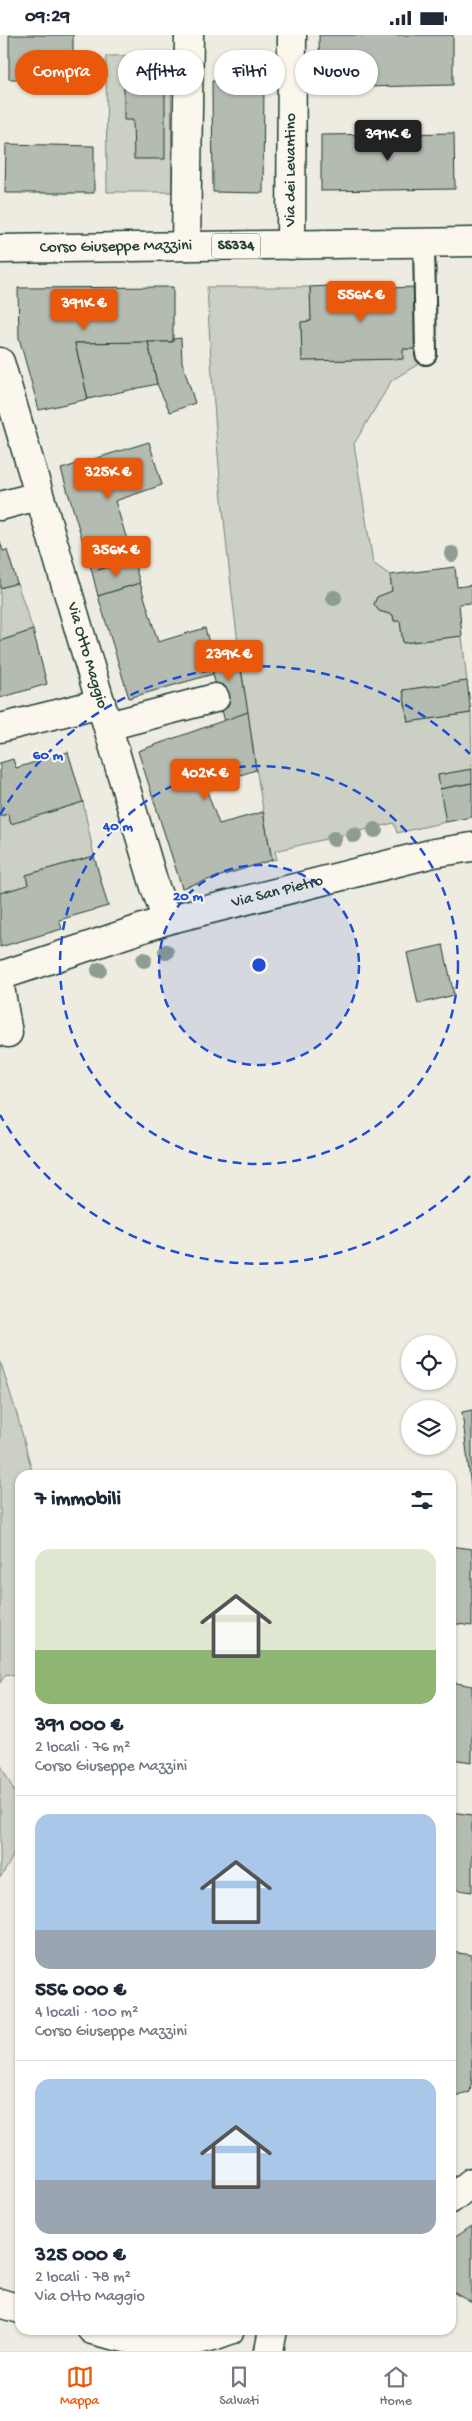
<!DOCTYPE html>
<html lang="it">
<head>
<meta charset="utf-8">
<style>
	:root { --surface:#fff; --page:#f2f2f3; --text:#1f2937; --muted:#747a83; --line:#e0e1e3; --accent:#ea580c }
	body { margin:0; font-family:"Gochi Hand",sans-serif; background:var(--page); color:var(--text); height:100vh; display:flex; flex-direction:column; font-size:19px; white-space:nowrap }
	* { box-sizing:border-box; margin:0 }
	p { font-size:16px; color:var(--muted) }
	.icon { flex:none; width:28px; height:28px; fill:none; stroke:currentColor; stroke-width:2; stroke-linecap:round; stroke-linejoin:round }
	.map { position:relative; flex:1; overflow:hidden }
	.sheet { position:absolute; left:15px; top:1435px; width:441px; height:865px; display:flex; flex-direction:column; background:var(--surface); border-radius:15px; box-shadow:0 1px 4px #0004 }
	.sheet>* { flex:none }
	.guide { position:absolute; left:15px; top:15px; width:442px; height:45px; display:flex; gap:10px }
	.buttons { position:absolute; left:401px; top:1300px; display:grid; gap:10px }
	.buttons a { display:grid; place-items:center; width:55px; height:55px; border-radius:50%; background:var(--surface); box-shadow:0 1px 4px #0004; font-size:25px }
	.price { position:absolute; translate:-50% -42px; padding:0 11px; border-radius:5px; background:var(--accent); color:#fff; font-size:16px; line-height:32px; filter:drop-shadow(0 1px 2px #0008) }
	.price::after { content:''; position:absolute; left:50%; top:30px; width:15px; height:11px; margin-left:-8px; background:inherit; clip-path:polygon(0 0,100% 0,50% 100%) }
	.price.active { background:#222; color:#fff }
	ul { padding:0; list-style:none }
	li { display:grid; align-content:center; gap:10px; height:265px; padding:0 20px }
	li+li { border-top:1px solid var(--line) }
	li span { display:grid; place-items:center; height:155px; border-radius:15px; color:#555 }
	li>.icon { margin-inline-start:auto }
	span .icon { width:90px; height:90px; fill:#fffc; stroke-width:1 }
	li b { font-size:21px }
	h2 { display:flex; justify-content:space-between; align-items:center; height:60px; padding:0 20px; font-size:21px }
	.pill { padding:0 18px; border-radius:22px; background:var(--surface); box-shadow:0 1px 4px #0004; font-size:18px; line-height:45px }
	.pill.active { background:var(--accent); color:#fff }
	.status { display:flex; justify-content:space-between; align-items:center; height:35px; padding:0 25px; background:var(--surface); direction:ltr }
	.status svg { height:14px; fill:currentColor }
	.tabs { display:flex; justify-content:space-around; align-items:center; height:70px; border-top:1px solid var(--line); background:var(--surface); font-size:14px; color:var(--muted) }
	.tabs a { display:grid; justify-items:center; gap:2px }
	.tabs .active { color:var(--accent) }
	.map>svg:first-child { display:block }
	.green { fill:#cbcfc4; stroke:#75867c }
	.building { fill:#b4bbb0; stroke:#1f3d34 }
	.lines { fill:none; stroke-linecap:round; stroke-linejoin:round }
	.service-casing { stroke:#1f3d34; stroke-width:24 }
	.minor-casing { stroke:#1f3d34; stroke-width:31 }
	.primary-casing { stroke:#1f3d34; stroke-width:31 }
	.service { stroke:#fbf7ec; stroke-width:20 }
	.minor { stroke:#fbf7ec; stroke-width:28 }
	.primary { stroke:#fbf7ec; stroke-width:28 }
	.tree { fill:#8f9c92 }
	.ring { fill:none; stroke:#1d4ed8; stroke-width:2.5; stroke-dasharray:9 6 }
	.labels { text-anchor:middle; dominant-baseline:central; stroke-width:4; stroke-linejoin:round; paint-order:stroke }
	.shield { fill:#fbf7ec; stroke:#61756b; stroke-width:1 }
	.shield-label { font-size:15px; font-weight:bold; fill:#1f3d34 }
	.street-label { font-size:16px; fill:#1f3d34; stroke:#fbf7ec }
	.centre { fill:#1d4ed8; stroke:#fbf7ec; stroke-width:2.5 }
	.ring-label { font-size:15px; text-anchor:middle; font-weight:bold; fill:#1d4ed8; stroke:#fbf7ec; stroke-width:4; stroke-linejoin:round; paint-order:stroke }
</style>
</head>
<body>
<div class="status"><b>09:29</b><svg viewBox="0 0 49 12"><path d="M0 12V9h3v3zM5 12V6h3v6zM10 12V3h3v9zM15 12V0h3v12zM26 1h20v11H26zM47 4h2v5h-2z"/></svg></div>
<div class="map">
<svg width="472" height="2316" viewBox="0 0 472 2316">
	<rect width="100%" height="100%" fill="#eeece1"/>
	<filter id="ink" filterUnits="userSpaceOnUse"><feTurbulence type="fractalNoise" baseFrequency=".02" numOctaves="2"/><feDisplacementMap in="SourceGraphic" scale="10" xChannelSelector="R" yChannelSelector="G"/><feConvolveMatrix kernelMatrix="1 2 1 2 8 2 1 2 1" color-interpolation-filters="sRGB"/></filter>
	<g filter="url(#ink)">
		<!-- green -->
		<g class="green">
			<path d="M171 20 172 157H107L106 21Z"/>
			<path d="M207 252H310L311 286 301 287 302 326 402 324 403 314H419L422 327 392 345 354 409 373 528 390 540 392 556 377 562 374 569 379 576 393 580 394 586H400L403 608 462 601 467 646 403 655 408 687 471 678 472 734 438 740 446 787 397 798 394 788 275 816 277 824 272 825C237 636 216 444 207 252Z"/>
			<path d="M17 548 33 595 0 606V553Z"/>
			<path d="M83 767 94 821 26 840 28 850 0 858V781L8 779 11 788Z"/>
			<path d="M0 1325 18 1383 33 1440H20V1642L6 1639 0 1648Z"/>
			<path d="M0 1728C6 1741 15 1756 19 1770 26 1795 14 1823 0 1843Z"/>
		</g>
		<!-- building -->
		<g class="building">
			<rect x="9" y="0" width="64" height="44"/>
			<path d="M319 0H453V50L320 53Z"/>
			<path d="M124 33H165V124H134L133 85H124Z"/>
			<path d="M212 46H264L263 158 213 157Z"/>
			<path d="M454 98 455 154 321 156V100Z"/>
			<path d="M6 109 94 111V158H5Z"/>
			<path d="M387 248V253L417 252 419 314H403V324L302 326 301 287 311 286 310 252Z"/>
			<path d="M173 252V307L75 308 88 364 39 375 19 303 18 253Z"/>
			<path d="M181 303 182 327 195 368 170 377 157 349 148 307H173V304Z"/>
			<path d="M148 307 157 349 88 364 75 308Z"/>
			<path d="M149 407 162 450 115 466 133 524 92 537 61 434Z"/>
			<path d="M0 506 3 516 7 515 17 548 0 553Z"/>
			<path d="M133 524 140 548 98 561 92 537Z"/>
			<path d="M455 532 457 552 472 550V568L459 569 462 601 403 608 400 586H394L393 580 379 576 374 569 377 562 392 556 390 540Z"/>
			<path d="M140 548 158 607 205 593 211 615 213 639 129 663 98 561Z"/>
			<path d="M33 595 47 649 0 663V606Z"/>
			<path d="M237 610 248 677 225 687 213 639 211 615Z"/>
			<path d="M467 646 471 678 408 687 403 655Z"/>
			<path d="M248 677 256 735 205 751 219 789 263 777 272 825 182 853 138 716Z"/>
			<path d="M68 717 83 767 11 789 8 779 0 781V728L13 724 16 733Z"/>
			<path d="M472 734V748L440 754 438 740Z"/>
			<path d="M472 748V782L446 787 440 754Z"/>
			<path d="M94 821 108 871 59 885 62 894 0 912V858L28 850 26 840Z"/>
			<path d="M443 910 454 960 418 969 407 918Z"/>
			<path d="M472 1375V1461L462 1377Z"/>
			<path d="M451 1511 472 1514V1591L451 1588Z"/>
			<path d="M451 1647 472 1651V1727L451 1724Z"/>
			<path d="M451 1777 472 1780V1857L451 1854Z"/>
			<path d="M451 1917 472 1920V2044L470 2057 451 2064Z"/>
			<path d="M472 2191V2268L451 2256V2205Z"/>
		</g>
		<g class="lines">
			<defs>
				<path id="service" d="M424 208 426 319"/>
				<g id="minor">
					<path id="s1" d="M291 210 292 0"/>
					<path d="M186 211 189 0"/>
					<path id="s2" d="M0 327 155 852 167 885"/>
					<path d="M0 471 38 461"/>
					<path d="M108 691 215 663"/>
					<path d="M0 693 101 668"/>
					<path id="s3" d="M0 941 167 885 434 818 472 812"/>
					<path d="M0 952 8 998"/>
					<path d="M451 2164 472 2147"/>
					<path d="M0 2268 20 2274"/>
					<path d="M92 2295C145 2309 178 2316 230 2295"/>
					<path d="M269 2316 273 2295"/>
				</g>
				<g id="primary">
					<path id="s4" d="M0 214 472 207"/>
				</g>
			</defs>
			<!-- service casing -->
			<use href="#service" class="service-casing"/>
			<!-- minor casing -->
			<use href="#minor" class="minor-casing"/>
			<!-- primary casing -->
			<use href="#primary" class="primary-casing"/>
			<!-- service -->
			<use href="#service" class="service"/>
			<!-- minor -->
			<use href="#minor" class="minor"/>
			<!-- primary -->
			<use href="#primary" class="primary"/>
		</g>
		<!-- trees -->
		<g class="tree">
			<circle cx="452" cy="519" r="8"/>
			<circle cx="334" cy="563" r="8"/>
			<circle cx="375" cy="795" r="8"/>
			<circle cx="354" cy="800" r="8"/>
			<circle cx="334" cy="804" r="8"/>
			<circle cx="166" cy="917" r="8"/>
			<circle cx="144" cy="925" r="8"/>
			<circle cx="99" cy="935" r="8"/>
		</g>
	</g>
	<!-- distance rings -->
	<circle cx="259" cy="930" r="100" fill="#1d4ed8" fill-opacity=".12"/>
	<g class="ring">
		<circle cx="259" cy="930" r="100"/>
		<circle cx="259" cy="930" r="199"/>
		<path d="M470 1141A299 299 0 0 1 0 1080M0 780A299 299 0 0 1 470 719"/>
	</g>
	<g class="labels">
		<!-- shield labels -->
		<rect class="shield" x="212" y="198.5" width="48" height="25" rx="4"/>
		<g class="shield-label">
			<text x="236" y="211">SS334</text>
		</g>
		<!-- street labels -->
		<g class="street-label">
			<text stroke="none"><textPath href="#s1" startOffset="75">Via dei Levantino</textPath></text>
			<text stroke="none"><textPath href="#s4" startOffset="116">Corso Giuseppe Mazzini</textPath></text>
			<text stroke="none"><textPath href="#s2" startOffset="306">Via Otto Maggio</textPath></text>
			<text stroke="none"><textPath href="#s3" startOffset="290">Via San Pietro</textPath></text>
		</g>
	</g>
	<circle cx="259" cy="930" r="8" class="centre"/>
	<g class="ring-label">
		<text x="48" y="724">60 m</text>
		<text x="118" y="795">40 m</text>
		<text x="188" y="865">20 m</text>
	</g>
</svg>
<div class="buttons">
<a><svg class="icon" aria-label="locate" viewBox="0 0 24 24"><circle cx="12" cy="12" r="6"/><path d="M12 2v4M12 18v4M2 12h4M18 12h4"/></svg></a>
<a><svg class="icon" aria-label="layers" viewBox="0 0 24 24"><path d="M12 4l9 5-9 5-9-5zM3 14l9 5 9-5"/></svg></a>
</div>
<b class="price active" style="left:388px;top:127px">391K €</b>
<b class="price" style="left:361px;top:288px">556K €</b>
<b class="price" style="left:84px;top:296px">391K €</b>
<b class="price" style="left:108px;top:465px">325K €</b>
<b class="price" style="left:116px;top:543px">356K €</b>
<b class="price" style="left:229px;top:647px">239K €</b>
<b class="price" style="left:205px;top:766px">402K €</b>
<div class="guide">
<a class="pill active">Compra</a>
<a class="pill">Affitta</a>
<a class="pill">Filtri</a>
<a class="pill">Nuovo</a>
</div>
<section class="sheet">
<h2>7 immobili<svg class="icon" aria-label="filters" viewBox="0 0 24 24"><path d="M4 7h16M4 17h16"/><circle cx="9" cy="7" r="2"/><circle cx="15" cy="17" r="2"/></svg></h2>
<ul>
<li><span style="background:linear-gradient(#dfe7d0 65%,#8fb573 0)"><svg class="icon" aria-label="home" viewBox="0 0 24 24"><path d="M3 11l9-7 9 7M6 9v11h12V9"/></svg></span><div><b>391 000 €</b><p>2 locali · 76 m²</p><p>Corso Giuseppe Mazzini</p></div></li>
<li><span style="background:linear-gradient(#a9c7e8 75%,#9aa5b1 0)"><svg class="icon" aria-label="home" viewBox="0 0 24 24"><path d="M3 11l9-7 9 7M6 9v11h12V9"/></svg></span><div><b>556 000 €</b><p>4 locali · 100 m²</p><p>Corso Giuseppe Mazzini</p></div></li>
<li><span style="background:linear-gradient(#a9c7e8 65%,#9aa5b1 0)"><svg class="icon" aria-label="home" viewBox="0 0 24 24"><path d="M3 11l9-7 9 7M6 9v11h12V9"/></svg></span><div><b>325 000 €</b><p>2 locali · 78 m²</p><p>Via Otto Maggio</p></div></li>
</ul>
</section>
</div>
<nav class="tabs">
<a class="active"><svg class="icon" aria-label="map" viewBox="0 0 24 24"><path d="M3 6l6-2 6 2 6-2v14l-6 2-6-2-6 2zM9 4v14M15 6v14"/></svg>Mappa</a>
<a><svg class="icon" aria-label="saved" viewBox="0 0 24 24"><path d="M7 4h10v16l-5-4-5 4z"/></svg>Salvati</a>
<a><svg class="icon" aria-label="home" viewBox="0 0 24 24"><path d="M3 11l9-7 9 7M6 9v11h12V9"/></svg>Home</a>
</nav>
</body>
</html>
